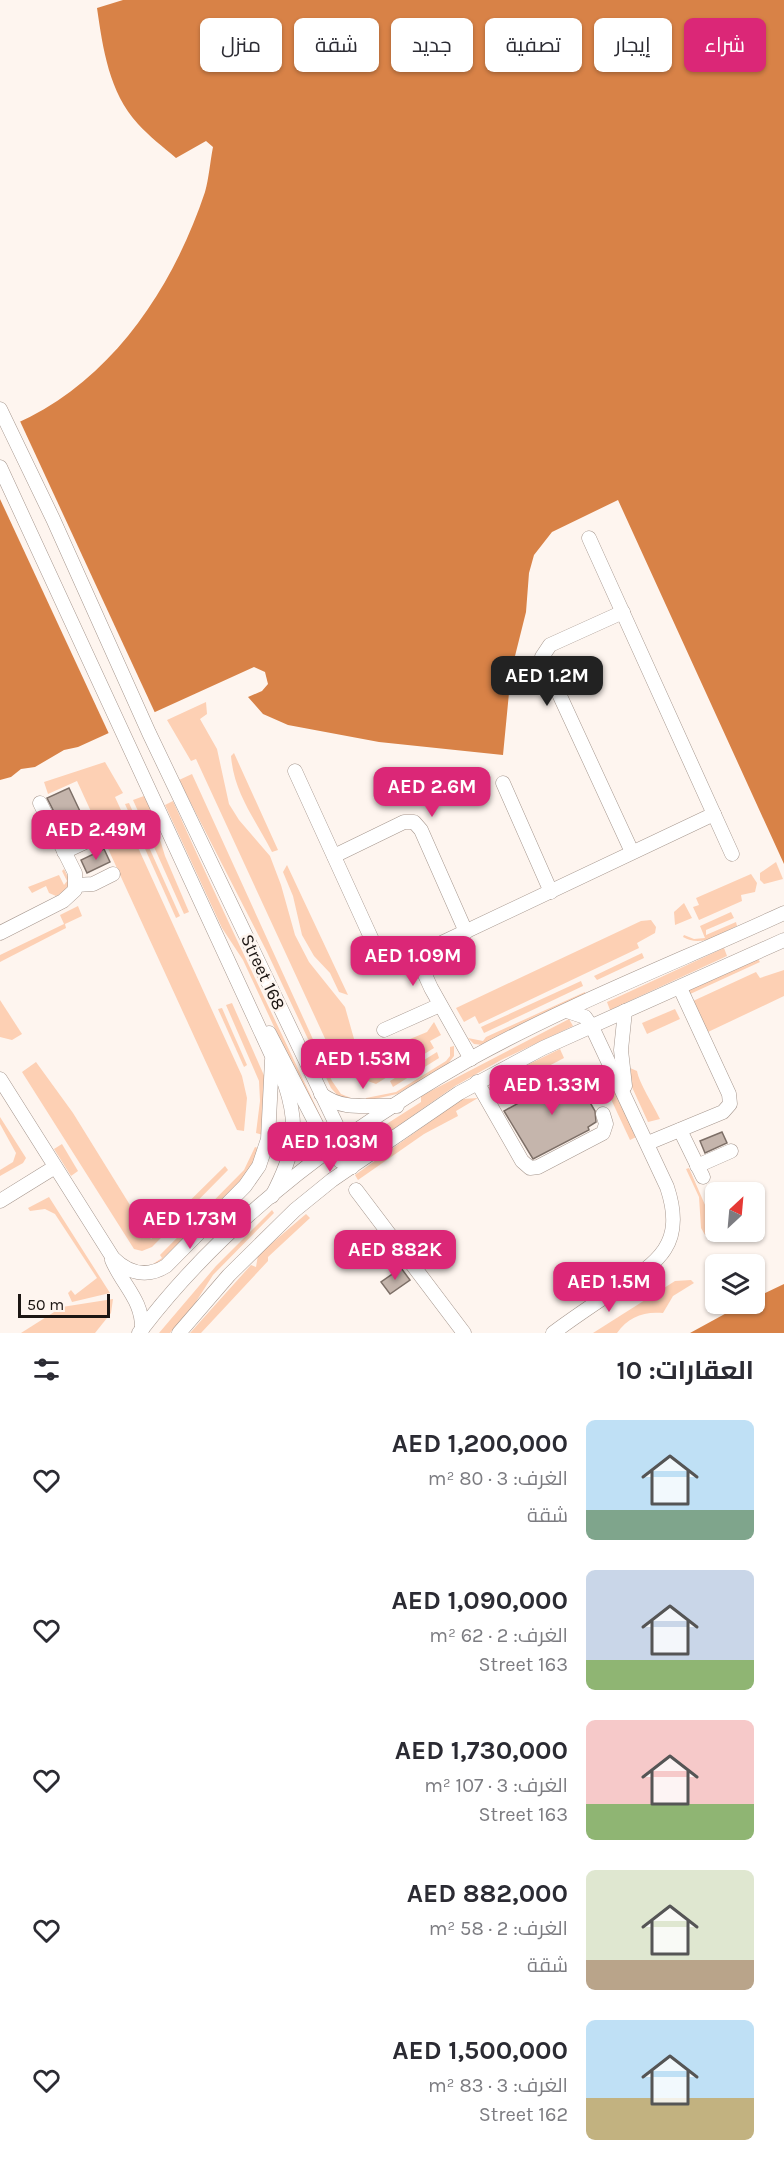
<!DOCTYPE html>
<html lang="ar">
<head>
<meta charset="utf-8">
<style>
	:root { --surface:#fff; --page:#f7f7f7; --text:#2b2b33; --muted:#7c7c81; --accent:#db2777 }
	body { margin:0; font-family:Karla,Cairo,sans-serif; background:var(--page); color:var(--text); direction:rtl; height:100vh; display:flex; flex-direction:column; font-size:22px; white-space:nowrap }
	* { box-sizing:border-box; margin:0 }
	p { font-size:20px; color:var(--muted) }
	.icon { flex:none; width:33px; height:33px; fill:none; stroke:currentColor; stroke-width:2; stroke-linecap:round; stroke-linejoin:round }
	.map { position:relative; height:1333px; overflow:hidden; direction:ltr }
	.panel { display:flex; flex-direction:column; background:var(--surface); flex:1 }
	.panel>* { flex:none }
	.guide { position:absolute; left:18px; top:18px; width:748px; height:54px; direction:rtl; display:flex; gap:12px }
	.needle { width:39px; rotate:26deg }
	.tools { position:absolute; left:705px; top:1182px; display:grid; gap:12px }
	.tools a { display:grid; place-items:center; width:60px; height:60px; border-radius:9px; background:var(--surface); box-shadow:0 2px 4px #0004; font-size:30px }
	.scale { position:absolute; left:18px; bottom:15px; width:92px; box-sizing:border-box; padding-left:6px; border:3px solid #1c1613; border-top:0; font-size:16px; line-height:21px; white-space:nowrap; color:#1c1613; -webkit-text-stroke:4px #fef5ef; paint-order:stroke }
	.price { position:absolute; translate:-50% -51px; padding:0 14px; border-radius:12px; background:var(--accent); color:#fff; font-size:20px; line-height:39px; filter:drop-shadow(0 2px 3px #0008) }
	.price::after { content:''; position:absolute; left:50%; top:36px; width:18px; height:14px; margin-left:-9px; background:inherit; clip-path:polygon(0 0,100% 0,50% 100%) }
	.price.current { background:#222; color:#fff }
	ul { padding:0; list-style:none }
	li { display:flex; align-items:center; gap:18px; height:150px; padding:0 30px }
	li span { display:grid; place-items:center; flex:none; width:168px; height:120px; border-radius:9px; color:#555 }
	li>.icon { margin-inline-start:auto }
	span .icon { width:72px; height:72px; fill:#fffc; stroke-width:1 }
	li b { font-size:26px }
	h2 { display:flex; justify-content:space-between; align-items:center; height:72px; padding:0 30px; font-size:26px }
	.chip { padding:0 21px; border-radius:9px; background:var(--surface); box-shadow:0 2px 4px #0004; font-size:21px; line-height:54px }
	.chip.current { background:var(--accent); color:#fff }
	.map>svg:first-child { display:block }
	.green { fill:#fdd0b4 }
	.water { fill:#d88247 }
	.pier { fill:#fef5ef }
	.building { fill:#c5b5ac; stroke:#7d6f67; stroke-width:1.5 }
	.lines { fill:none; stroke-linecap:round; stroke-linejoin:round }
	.minor-casing { stroke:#a5968d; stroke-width:15 }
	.minor { stroke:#fff; stroke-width:14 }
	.labels { text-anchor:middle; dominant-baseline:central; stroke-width:5; stroke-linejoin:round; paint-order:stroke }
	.street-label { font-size:18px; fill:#1c1613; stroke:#fef5ef }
</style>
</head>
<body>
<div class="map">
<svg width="784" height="1333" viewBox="0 0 784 1333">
	<rect width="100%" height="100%" fill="#fef5ef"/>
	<!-- green -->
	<g class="green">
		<path d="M206 702 207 714 200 719 217 749 229 804 239 820 270 856 281 885 295 935 309 962 345 1007 358 1053 368 1060 386 1061 398 1052 410 1039 427 1032 434 1022 441 1035 430 1041 434 1048 376 1084 340 1071 196 759 191 761 167 720Z"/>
		<path d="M234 753 278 850 272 852C256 820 234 794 231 756Z"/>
		<path d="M105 762 123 793 115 797 242 1076 247 1098 244 1131 237 1130 77 781 48 794 44 782Z"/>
		<path d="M192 774 332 1081 341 1094 351 1098 349 1102 339 1097 331 1088 267 952 179 780Z"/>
		<path d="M144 796 151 810 165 856 189 912 184 914 133 800Z"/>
		<path d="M173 801C222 911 275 1019 326 1128L322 1130 243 960 222 928 165 805Z"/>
		<path d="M129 803 180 916 176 918 125 804Z"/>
		<path d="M776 862 783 879 764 884 760 880V873Z"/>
		<path d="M287 865 348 995 339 992 330 973 314 956 302 935 293 896 283 872Z"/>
		<path d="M64 869 70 881C67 889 64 893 56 896L49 893 46 886 32 893 28 887 59 875 64 885 67 881 62 871Z"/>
		<path d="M751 874 757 883 755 892 741 895 742 901 699 920 693 907 699 905 696 898Z"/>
		<path d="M684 903 692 918 675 925 674 912Z"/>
		<path d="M78 906 82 916 65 924 66 928 0 962V955L64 924 60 915Z"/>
		<path d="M731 912 734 918 706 930V935L736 922 737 926C720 934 701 948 683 937L684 935 694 939 705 938 700 926Z"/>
		<path d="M651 920 656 927 655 933 637 943 639 948 479 1024 475 1016 464 1022 456 1008 641 921Z"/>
		<path d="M724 948 727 956 610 1010 607 1002Z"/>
		<path d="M642 953 644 958 597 980 594 976Z"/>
		<path d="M758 959 760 962 688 995 686 991Z"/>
		<path d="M784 970V996L708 1032 693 1001 756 972 760 978Z"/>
		<path d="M581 981 583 986 484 1033 481 1027Z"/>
		<path d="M585 992 586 995 483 1045 474 1044 468 1038 483 1041 486 1037Z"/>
		<path d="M0 1000 22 1034 12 1040 0 1037Z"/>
		<path d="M232 1003 266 1080 263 1135 256 1133 260 1101 259 1081 226 1005Z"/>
		<path d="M222 1008 247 1065 244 1067 218 1009Z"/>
		<path d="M675 1009 680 1019 647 1034 642 1023Z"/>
		<path d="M569 1019 573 1026 501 1060 455 1086 364 1150 362 1148 363 1139 421 1102V1096Z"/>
		<path d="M454 1046V1056L447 1065 397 1094 366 1101V1098L396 1092 446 1061 450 1056V1047Z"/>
		<path d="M560 1049 564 1058 490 1097 489 1088 494 1081Z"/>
		<path d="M437 1052 439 1058 393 1087 390 1081Z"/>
		<path d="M36 1062 73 1113 151 1239 225 1166 228 1170 152 1247 142 1251 134 1249 22 1072Z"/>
		<path d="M630 1068 637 1071C639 1083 654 1106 660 1119L648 1122 631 1085Z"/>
		<path d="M609 1074 636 1137 630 1140 603 1082 607 1081 605 1076Z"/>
		<path d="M478 1098 456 1111 458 1116 424 1134 358 1180 355 1175 462 1099Z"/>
		<path d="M0 1117 26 1158 23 1163 0 1176V1170L13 1162 16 1153 0 1124Z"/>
		<path d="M62 1144 78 1171 71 1176 54 1149Z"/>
		<path d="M255 1147 261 1149 249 1175 154 1267 153 1264 162 1258 160 1255 244 1170Z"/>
		<path d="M689 1168 715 1228V1231L705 1235 701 1228 699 1197 686 1169Z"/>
		<path d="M49 1197 110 1293 72 1302 68 1293 71 1290 75 1295 97 1278 55 1214 45 1209 30 1211 28 1208Z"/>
		<path d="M272 1210 274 1213 213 1275 192 1308 170 1333H159L216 1266Z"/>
		<path d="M306 1214 310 1218 268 1257V1261L201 1333H190L251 1265 256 1267 258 1255Z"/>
		<path d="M691 1280 694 1283 673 1296 663 1313C644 1311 628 1317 617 1333H593L675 1281Z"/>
		<path d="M113 1299 111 1313 95 1333H21L62 1307Z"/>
	</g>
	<!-- water -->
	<g class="water">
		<path d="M123 0H784V864L618 500 552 532 534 555 529 573 526 612 511 672 503 755 379 742 288 725 263 714 248 697 262 691 268 684 265 672 254 667 78 747 64 750 35 767 21 769 11 777 0 780V430C104 392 171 294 205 192 209 178 210 162 213 147L206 141 176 158C163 147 149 136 138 124 109 92 103 49 97 8Z"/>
		<path d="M784 1284V1333H690L743 1304H754L755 1298Z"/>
	</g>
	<!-- pier -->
	<path class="pier" d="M19 419 156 715 110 736 0 499V426Z"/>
	<!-- building -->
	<g class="building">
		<path d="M69 788 87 826 73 832 68 839 47 798Z"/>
		<path d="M104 849 110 862 87 873 81 860Z"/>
		<path d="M573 1073 595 1111 596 1122 588 1127 589 1130 533 1159 504 1111Z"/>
		<path d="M722 1132 727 1143 705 1153 700 1141Z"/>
		<path d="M401 1268 410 1280 390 1294 381 1282Z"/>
	</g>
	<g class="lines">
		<defs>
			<g id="minor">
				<path d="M0 409 53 519 149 733 347 1147 352 1167"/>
				<path d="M0 467 285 1084C300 1129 294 1154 272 1196"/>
				<path d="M589 538 732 854"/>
				<path d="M623 612 550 645 542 657 632 852"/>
				<path d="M295 771 373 942C384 959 399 962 416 955L714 814"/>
				<path d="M503 783 551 892"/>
				<path d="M64 852 94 838"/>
				<path d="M334 856 404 822H414L421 830 466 932"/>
				<path d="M76 885 93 884 113 874"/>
				<path d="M0 933 63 901 75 890V873L40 803"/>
				<path d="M416 955 431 988 471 1059"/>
				<path d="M384 1030 440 1005"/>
				<path d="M269 1033 330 1151 340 1161 352 1167"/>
				<path d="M0 1079 113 1258C128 1273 147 1278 166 1266L245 1186 259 1166 268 1139 272 1060"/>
				<path d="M477 1082 522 1161 530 1168 538 1167 603 1133 606 1124 603 1114"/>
				<path d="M625 1086 621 1050 625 1011"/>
				<path d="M321 1094C344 1112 369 1104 397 1106"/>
				<path d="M680 1130 703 1177"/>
				<path d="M648 1143 723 1112 730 1104 729 1094 680 988"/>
				<path d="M697 1166 731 1151"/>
				<path d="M356 1190 464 1333"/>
				<path d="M0 1201 55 1167"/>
				<path d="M112 1260C123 1286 143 1300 142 1330"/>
				<path d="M139 1333C225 1219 347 1129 470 1059 571 1003 680 961 784 913"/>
				<path d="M179 1333 229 1275 295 1210 332 1180 459 1093 543 1048 784 940"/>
				<path d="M553 1333C573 1318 594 1304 615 1290 659 1262 686 1244 667 1187L592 1027 585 1017 567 1011"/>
			</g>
		</defs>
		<!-- minor casing -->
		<use href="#minor" class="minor-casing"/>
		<!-- minor -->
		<use href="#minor" class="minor"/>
	</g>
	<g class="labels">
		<!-- street labels -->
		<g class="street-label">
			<text transform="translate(263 972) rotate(65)">Street 168</text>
		</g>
	</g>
</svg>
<div class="tools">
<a><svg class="needle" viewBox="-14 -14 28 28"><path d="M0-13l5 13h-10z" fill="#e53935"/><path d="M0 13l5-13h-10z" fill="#7c7c81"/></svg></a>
<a><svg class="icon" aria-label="layers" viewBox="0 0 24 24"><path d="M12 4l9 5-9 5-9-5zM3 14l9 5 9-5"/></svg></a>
</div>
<div class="scale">50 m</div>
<b class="price current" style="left:547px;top:707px">AED 1.2M</b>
<b class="price" style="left:432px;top:818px">AED 2.6M</b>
<b class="price" style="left:96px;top:861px">AED 2.49M</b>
<b class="price" style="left:413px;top:987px">AED 1.09M</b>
<b class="price" style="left:363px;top:1090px">AED 1.53M</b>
<b class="price" style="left:552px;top:1116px">AED 1.33M</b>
<b class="price" style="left:330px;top:1173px">AED 1.03M</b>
<b class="price" style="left:190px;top:1250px">AED 1.73M</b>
<b class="price" style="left:395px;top:1281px">AED 882K</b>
<b class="price" style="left:609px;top:1313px">AED 1.5M</b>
<div class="guide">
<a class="chip current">شراء</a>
<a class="chip">إيجار</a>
<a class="chip">تصفية</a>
<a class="chip">جديد</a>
<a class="chip">شقة</a>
<a class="chip">منزل</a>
</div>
</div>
<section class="panel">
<h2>العقارات: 10<svg class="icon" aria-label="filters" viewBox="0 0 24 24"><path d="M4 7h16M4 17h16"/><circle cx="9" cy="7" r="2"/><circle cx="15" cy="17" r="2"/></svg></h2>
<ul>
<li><span style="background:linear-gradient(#bfe0f5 75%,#7fa58c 0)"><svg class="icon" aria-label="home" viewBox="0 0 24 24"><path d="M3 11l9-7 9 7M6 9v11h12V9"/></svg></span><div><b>AED 1,200,000</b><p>الغرف: 3 · 80 m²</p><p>شقة</p></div><svg class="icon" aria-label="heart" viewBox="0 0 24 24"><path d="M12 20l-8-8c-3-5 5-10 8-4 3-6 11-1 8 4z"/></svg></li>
<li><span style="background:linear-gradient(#c9d6e8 75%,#8fb573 0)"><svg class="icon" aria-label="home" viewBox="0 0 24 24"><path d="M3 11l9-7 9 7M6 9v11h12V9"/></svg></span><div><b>AED 1,090,000</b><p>الغرف: 2 · 62 m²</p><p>Street 163</p></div><svg class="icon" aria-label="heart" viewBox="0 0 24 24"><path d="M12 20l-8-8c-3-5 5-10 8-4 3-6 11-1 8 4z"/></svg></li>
<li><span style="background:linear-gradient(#f6c9c9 70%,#8fb573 0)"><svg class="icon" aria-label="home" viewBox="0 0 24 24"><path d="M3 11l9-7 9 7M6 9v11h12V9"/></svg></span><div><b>AED 1,730,000</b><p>الغرف: 3 · 107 m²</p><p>Street 163</p></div><svg class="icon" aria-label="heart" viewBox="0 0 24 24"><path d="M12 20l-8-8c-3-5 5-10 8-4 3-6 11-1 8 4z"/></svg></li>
<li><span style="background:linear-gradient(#dfe7d0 75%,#b9a48a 0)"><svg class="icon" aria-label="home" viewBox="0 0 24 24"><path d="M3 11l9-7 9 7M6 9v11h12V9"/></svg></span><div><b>AED 882,000</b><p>الغرف: 2 · 58 m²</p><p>شقة</p></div><svg class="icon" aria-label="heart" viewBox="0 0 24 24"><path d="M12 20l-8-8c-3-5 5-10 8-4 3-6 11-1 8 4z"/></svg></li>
<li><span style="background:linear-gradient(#bfe0f5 65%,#c2b280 0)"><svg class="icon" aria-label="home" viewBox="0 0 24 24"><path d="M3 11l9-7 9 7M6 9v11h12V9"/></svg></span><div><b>AED 1,500,000</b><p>الغرف: 3 · 83 m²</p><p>Street 162</p></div><svg class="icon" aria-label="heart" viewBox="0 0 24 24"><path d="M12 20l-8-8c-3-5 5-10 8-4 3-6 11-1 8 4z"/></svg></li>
</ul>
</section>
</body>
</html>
